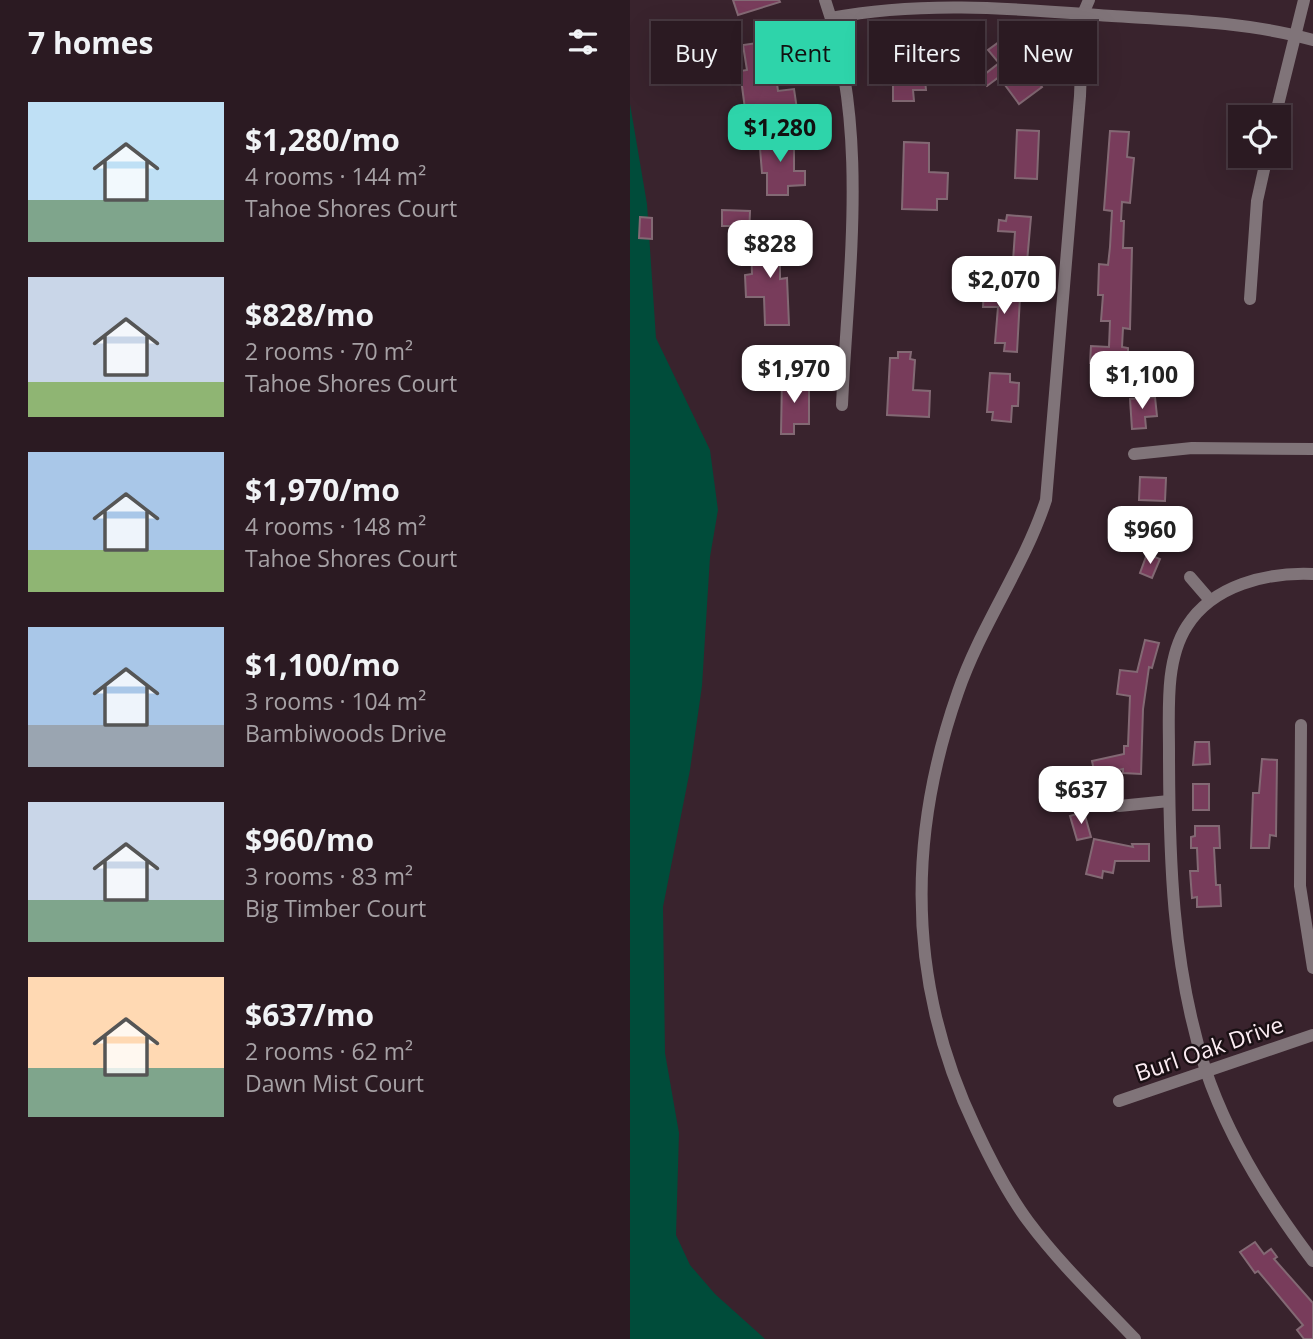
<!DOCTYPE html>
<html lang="en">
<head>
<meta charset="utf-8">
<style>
	:root { --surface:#2b1a22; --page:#33232a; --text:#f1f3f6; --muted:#a6a1a5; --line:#473840; --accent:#2ed4aa }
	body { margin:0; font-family:"Open Sans",sans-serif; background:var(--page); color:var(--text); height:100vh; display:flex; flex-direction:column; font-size:26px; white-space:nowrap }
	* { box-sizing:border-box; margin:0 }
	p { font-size:23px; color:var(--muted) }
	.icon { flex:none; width:38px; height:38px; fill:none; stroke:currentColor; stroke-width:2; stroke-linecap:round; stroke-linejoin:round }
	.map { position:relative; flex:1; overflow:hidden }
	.drawer { display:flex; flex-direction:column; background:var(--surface); width:630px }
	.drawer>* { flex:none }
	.hud { position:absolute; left:21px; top:21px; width:556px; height:63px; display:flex; gap:14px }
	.fabs { position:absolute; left:598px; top:105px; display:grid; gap:14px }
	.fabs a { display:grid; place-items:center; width:63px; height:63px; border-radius:0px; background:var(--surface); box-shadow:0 7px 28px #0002,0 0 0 2px var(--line); font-size:35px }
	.price { position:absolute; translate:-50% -60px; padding:0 16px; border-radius:14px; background:#fff; color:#222; font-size:23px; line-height:46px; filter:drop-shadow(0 2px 4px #0008) }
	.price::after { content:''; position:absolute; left:50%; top:42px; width:21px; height:16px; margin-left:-10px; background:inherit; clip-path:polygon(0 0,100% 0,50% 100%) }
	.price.on { background:var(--accent); color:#111 }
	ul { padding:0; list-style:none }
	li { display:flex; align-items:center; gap:21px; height:175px; padding:0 28px }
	li span { display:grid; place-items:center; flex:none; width:196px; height:140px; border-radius:0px; color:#555 }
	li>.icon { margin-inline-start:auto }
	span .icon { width:84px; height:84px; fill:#fffc; stroke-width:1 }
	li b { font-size:30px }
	h2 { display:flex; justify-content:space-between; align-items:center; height:84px; padding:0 28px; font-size:30px }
	.pill { padding:0 24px; border-radius:0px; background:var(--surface); box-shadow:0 7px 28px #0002,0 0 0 2px var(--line); font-size:24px; line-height:63px }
	.pill.on { background:var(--accent); color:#111 }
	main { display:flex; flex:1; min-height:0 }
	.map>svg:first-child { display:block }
	.water { fill:#004c3a }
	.building { fill:#783c5b; stroke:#836974; stroke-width:2 }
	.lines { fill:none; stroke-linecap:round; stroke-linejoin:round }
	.minor { stroke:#807479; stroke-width:12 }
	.labels { text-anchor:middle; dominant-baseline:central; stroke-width:5; stroke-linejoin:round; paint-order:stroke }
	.street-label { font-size:23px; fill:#fcedf3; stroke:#1a1014 }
</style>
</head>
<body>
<main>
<section class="drawer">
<h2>7 homes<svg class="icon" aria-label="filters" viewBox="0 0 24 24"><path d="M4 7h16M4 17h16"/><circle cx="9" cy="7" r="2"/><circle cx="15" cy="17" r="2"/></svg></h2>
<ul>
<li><span style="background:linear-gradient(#bfe0f5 70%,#7fa58c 0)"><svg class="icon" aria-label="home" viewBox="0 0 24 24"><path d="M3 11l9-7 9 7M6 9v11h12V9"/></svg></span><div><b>$1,280/mo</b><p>4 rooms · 144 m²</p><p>Tahoe Shores Court</p></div></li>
<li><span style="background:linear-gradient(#c9d6e8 75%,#8fb573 0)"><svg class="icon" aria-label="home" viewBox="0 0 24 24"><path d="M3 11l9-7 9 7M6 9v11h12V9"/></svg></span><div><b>$828/mo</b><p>2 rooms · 70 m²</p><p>Tahoe Shores Court</p></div></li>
<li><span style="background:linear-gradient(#a9c7e8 70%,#8fb573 0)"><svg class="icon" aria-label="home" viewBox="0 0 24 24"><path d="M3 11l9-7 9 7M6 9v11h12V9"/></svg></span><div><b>$1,970/mo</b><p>4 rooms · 148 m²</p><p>Tahoe Shores Court</p></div></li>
<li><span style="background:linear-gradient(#a9c7e8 70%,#9aa5b1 0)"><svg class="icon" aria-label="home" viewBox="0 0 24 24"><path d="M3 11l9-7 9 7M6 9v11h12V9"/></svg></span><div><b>$1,100/mo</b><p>3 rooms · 104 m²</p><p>Bambiwoods Drive</p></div></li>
<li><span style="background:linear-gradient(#c9d6e8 70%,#7fa58c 0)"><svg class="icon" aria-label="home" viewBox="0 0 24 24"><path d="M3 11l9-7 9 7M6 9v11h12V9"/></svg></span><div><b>$960/mo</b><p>3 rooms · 83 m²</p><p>Big Timber Court</p></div></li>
<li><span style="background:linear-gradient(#ffd9b3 65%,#7fa58c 0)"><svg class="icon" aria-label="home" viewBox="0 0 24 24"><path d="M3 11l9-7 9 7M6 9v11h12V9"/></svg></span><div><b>$637/mo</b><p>2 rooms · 62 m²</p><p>Dawn Mist Court</p></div></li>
</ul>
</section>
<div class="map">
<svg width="683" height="1339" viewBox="0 0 683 1339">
	<rect width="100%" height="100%" fill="#39232d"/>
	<!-- water -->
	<path class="water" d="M0 104 17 204 26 338 80 450 88 510 80 557 72 686 60 770 33 907 35 1053 49 1133 46 1235 60 1265 85 1294 135 1339H0Z"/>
	<!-- building -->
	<g class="building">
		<path d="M103 0H149L150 2 108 15Z"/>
		<path d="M141 41 148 91 164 89 168 116 106 125 104 111 115 109 110 71 117 70 113 45Z"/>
		<path d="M369 42 383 60 389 56 412 87 389 104 369 77 357 86 350 78 369 63 358 50Z"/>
		<path d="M284 43 285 81 295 80 296 90H283L284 101H263V82H254L253 44Z"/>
		<path d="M387 130 409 131 407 179 385 178Z"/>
		<path d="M480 131 499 132 497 157 504 158 500 203 492 202 491 221H494L493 248H502L500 329 493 328 492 347 498 348V354H506L505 365 460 363 461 346 479 347 480 321H471L473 295H468L469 264 478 265 480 247 482 211 474 210Z"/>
		<path d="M164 135V171H175V185L158 186V195H137V173H132L129 136Z"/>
		<path d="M274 142 299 143V172L318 173 317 199H307V210L272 209Z"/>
		<path d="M92 210 120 211 119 238H99L100 226H92Z"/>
		<path d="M377 215 401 217 396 273 364 270 365 259 383 261 385 232 368 231 369 220 376 221Z"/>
		<path d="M10 217 22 218V239L9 238Z"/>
		<path d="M150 241V246H168V258H150V279L157 278 159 325H135L134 297H116L115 275 122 274 121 242Z"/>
		<path d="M354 286 375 287V296L390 297 387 352 374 351 375 343H365L368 307H353Z"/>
		<path d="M268 352H281L280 359 285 360 283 390 300 391 299 417 257 415 260 358H268Z"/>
		<path d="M360 373 380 374V382L389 383 388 406H382L381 422 362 420 363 412H357Z"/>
		<path d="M152 379H172V386H179V424H164V434H151Z"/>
		<path d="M525 397 527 416 515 417 516 428 502 429 500 399Z"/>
		<path d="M510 477 536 478 535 501 509 500Z"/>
		<path d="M517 554 530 559 522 578 510 573Z"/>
		<path d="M515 640 529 643 522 668 519 667 513 709 511 774 493 773V769L465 775 462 761 494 754V746H498L500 696 487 694 490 670 507 672Z"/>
		<path d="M565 742H579L580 764 563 765Z"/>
		<path d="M632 759 647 760 646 836 640 835 639 848H621L623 793H629Z"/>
		<path d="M450 775 464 785 448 806 435 796Z"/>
		<rect x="563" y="784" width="16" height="26"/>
		<path d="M454 812 461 837 447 840 440 816Z"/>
		<path d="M565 826H589L590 848H584L586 885H590L591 906 567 907V897L562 898 560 871H568L567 848H561V837L565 836Z"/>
		<path d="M464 839 503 847 502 844H519V861H485L483 873 473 871 472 878 456 874Z"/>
		<path d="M625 1242 634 1254 641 1249 647 1257 644 1259 683 1303V1339H674L667 1330 673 1325 628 1271 625 1273 610 1252Z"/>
	</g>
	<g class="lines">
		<!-- minor -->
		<g class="minor">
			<path d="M195 0C240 129 218 272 212 405"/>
			<path d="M459 0 453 14 450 96 416 500C394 567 351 625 328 692 276 840 278 987 346 1129 361 1161 377 1193 398 1221 430 1264 469 1301 505 1339"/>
			<path d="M201 18C295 0 388 9 482 16 548 20 619 22 683 40"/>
			<path d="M645 117 674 0"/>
			<path d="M620 299 627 201 637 156"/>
			<path d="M504 454 562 448 683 449"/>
			<path d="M683 574C637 572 583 585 557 626 535 660 539 710 539 750 539 857 542 965 575 1068 598 1138 639 1203 683 1261"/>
			<path d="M560 577 579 599"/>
			<path d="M671 725 670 886 683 968"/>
			<path d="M489 806 539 801"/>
			<path d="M489 1101 683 1035"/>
		</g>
	</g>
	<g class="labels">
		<!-- street labels -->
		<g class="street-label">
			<text transform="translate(579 1048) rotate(-19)">Burl Oak Drive</text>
		</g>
	</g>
</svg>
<div class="fabs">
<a><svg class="icon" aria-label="locate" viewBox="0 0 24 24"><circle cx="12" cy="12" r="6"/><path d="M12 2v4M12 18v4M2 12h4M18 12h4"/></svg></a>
</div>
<b class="price on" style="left:150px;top:164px">$1,280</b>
<b class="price" style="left:140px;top:280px">$828</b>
<b class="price" style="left:374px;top:316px">$2,070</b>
<b class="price" style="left:164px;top:405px">$1,970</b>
<b class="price" style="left:512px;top:411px">$1,100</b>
<b class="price" style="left:520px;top:566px">$960</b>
<b class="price" style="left:451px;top:826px">$637</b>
<div class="hud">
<a class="pill">Buy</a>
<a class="pill on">Rent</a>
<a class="pill">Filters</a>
<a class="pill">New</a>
</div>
</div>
</main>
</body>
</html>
